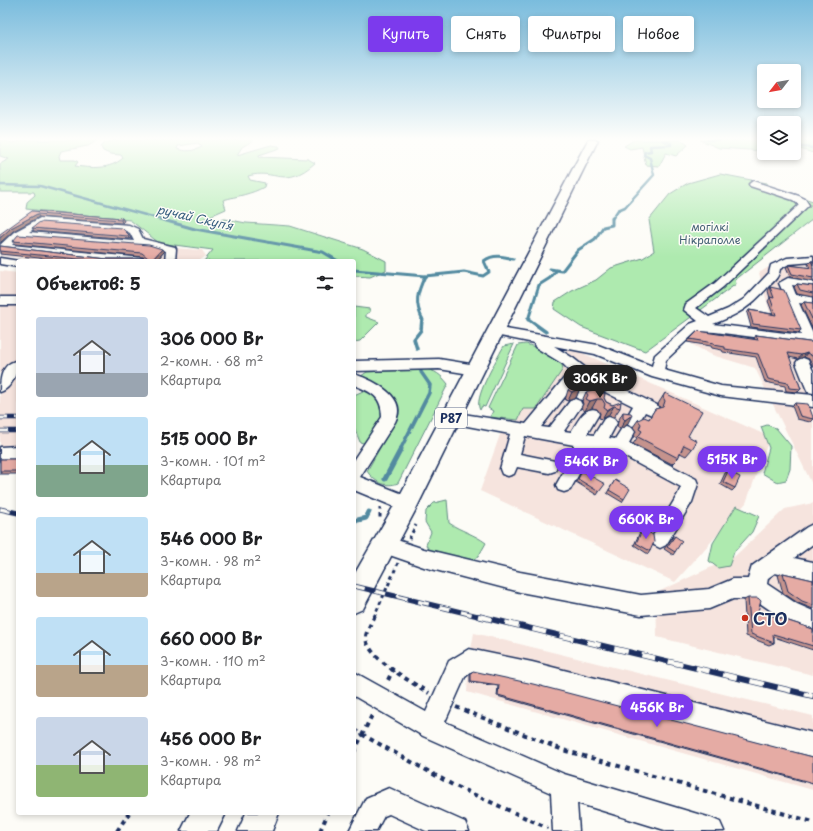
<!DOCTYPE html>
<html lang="ru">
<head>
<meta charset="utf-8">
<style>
	:root { --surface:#fff; --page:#f2f2f2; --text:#202124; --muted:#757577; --accent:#7c3aed }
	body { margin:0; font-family:"Playpen Sans",sans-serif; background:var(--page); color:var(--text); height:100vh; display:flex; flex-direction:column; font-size:15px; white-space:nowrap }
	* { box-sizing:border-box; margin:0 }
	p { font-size:13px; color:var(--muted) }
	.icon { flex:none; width:22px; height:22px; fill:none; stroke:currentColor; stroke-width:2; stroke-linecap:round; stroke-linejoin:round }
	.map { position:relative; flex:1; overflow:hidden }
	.sheet { position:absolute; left:16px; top:259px; width:340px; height:556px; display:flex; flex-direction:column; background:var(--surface); border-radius:4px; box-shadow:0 2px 6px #0003 }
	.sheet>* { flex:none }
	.guide { position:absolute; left:368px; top:16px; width:380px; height:36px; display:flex; gap:8px }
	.needle { width:26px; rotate:239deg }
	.controls { position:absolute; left:757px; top:64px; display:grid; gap:8px }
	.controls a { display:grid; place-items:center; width:44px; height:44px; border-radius:4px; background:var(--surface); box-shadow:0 2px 6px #0003; font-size:20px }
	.price { position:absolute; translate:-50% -34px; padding:0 9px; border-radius:14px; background:var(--accent); color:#fff; font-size:13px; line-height:26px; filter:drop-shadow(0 1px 2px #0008) }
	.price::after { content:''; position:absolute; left:50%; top:24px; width:12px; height:9px; margin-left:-6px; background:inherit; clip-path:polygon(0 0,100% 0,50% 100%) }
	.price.current { background:#222; color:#fff }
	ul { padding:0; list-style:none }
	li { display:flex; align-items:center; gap:12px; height:100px; padding:0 20px }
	li span { display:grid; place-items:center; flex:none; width:112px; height:80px; border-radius:4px; color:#555 }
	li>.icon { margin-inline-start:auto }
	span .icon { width:48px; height:48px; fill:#fffc; stroke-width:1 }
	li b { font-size:17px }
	h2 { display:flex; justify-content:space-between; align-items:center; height:48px; padding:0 20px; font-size:17px }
	.chip { padding:0 14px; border-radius:4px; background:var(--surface); box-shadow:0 2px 6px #0003; font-size:14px; line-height:36px }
	.chip.current { background:var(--accent); color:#fff }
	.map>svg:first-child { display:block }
	.built { fill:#f6e4de }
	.green { fill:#aeeaaf; stroke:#648c86; fill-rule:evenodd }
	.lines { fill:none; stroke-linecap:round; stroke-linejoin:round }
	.stream-far3 { stroke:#528aa0; stroke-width:2.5 }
	.stream-far2 { stroke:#528aa0; stroke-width:3 }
	.stream-far1 { stroke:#528aa0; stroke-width:3.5 }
	.stream { stroke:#528aa0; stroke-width:5 }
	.minor-casing { stroke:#1b2f5e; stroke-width:3 }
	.major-casing { stroke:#1b2f5e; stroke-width:3 }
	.path-far1 { stroke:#1b2f5e; stroke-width:3; stroke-dasharray:3.5 3.5; stroke-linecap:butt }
	.path { stroke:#1b2f5e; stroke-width:4; stroke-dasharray:4.5 4.5; stroke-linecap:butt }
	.minor { fill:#fdfcf7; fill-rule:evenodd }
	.major { fill:#fdfcf7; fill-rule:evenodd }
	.rail-far2-casing { stroke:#1b2f5e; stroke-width:4.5 }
	.rail-far1-casing { stroke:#1b2f5e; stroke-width:5 }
	.rail-casing { stroke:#1b2f5e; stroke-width:6 }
	.rail-far2 { stroke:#fdfcf7; stroke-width:3; stroke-dasharray:8; stroke-linecap:butt }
	.rail-far1 { stroke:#fdfcf7; stroke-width:3.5; stroke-dasharray:11; stroke-linecap:butt }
	.rail { stroke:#fdfcf7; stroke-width:4.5; stroke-dasharray:14; stroke-linecap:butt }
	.wall { fill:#c5938d; stroke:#1b2f5e }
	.shaded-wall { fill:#a07873; stroke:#1b2f5e }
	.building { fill:#e5aba4; stroke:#1b2f5e }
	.poi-dot { fill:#c8321e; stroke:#fdfcf7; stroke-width:1.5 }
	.labels { text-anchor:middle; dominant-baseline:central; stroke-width:3; stroke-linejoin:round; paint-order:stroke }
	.far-park-label { font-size:11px; fill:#405e72; stroke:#fdfcf7 }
	.far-water-label { font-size:12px; font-style:italic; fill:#365d7f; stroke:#fdfcf7 }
	.shield { fill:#fdfcf7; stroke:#5f6c8c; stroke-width:1 }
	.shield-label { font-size:12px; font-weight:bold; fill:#1b2f5e }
	.near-poi-label { font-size:16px; font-weight:bold; fill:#1b2f5e; stroke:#fdfcf7; text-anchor:start }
</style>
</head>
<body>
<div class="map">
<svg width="813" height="831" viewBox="0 0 813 831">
	<rect width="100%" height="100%" fill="#fdfcf7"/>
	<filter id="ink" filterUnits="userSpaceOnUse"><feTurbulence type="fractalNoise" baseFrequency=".025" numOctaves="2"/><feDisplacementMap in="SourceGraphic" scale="8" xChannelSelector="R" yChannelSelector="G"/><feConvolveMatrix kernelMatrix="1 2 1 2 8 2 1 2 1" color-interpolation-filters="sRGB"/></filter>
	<g filter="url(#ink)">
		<!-- built -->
		<g class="built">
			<path d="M31 213 126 220 127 226 152 241 173 248 202 250 206 256 199 261H49L0 256V238Z"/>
			<path d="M783 258 813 261V486L755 368 712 355 691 344 689 332 779 346 759 273Z"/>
			<path d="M0 271 18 273V474H0Z"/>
			<path d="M569 347 770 437 746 503 675 582 480 491 501 432Z"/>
			<path d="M813 503V675L657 637 656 593 735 556 785 509Z"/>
			<path d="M474 633 813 716V790L467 692 469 660Z"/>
		</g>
		<!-- green -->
		<g class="green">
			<path d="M0 140 13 143 25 140H98L88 146 61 151 59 156 60 160H75L78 162 75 166C91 168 110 170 123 158L121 155 110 154 103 151 101 147 105 143 116 140H254L242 147 237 155 271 145 279 146 280 148 259 155V157L308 159 315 163C284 190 276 168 248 176L250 180 265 183 264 187C252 194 237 196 223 200L226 209 203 219 204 223 225 219 246 223 290 226 363 249 386 261V270L370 277 354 276V261H204L213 250 159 243 130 220 26 209 27 202 35 195 34 192H0V164L9 159 0 156ZM198 143 202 147C194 151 186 152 177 149L178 146Z"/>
			<path d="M634 140H681L688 145 676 156 666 153 659 166 646 165 642 147 630 149 624 146Z"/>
			<path d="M700 140H764V151L719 148Z"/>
			<path d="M794 140H813V153L794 147Z"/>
			<path d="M720 174 767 183 769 187 813 201V219L735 280 736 284 645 351 581 327 554 309 555 302 572 291 596 280 611 268 643 258 654 251 649 220 670 194 688 183Z"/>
			<path d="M354 307 370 309V312L366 314V317L379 322 360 341 354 342Z"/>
			<path d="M514 344 485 407 482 406 480 410C473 399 495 363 501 351L504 346Z"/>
			<path d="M526 344 547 351 561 361 563 369 536 409H523L518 420 490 417 493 411 488 408 518 345Z"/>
			<path d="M424 369C435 370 441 375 448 384L398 483C386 488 374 482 367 471L395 421 398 410 396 404 363 380 361 376 367 372Z"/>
			<path d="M363 391C378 392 381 403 385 415L367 442 363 443 360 442 354 427V395Z"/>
			<path d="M767 425 776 428 791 446 790 469 786 480 777 482 762 473 769 448 761 427Z"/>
			<path d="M447 500 449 523C461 531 474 534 486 543L478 557 463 564 433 555 426 545 431 532 425 522 426 511 434 503Z"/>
			<path d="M736 506 759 516 752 532 734 552 729 566 718 568 709 561 713 543Z"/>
		</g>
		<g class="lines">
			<!-- stream-far3 -->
			<g class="stream-far3">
				<path d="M707 140H720"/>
				<path d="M759 140 764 141"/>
				<path d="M794 146 813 148"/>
				<path d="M0 185 40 186 160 219"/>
				<path d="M612 219 618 210 625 207 654 175 650 158 644 155 645 152 651 151 650 146 671 145V143L662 140"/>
			</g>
			<!-- stream-far2 -->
			<g class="stream-far2">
				<path d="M156 218 195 229 323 252 338 261"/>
				<path d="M550 269 562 271 578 250 595 239 603 227 612 225V218"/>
				<path d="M354 270 425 276 464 272 483 276 489 272 484 261C493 254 503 256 513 259"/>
				<path d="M423 320C414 303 417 293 425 276"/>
				<path d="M528 320 539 285 550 278 556 271"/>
			</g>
			<!-- stream-far1 -->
			<g class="stream-far1">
				<path d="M528 319 546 332"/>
				<path d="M417 349 414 339 421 330 422 319"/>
				<path d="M400 450 429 393 430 385 421 372"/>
			</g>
			<!-- stream -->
			<g class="stream">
				<path d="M385 479 401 449"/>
				<path d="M354 521 366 518 369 512"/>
			</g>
			<defs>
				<g id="minor">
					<path d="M753 181 799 196 805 199 809 205 723 287 696 308 709 317 728 309 744 299 769 273 771 265 787 258 813 256V262L789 264 780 269C779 277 774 281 768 287 749 308 739 314 713 324L801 335 779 283 788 278 813 282V288L792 285 796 295 813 297V305L799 303 813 334 811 343 806 344 715 332 697 331 666 360 664 370 721 386 813 395V407L721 396 652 377 595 354 554 346 573 358 592 373 657 405 659 409 657 413 652 415 645 412 638 424 633 426 628 424 625 420 633 406 597 388C591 395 588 402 578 399L576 395 585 382 579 379 541 427 549 428 570 401 575 399 580 401 582 405 564 431 571 432C578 422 584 406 597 410L599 414 587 434 594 435 604 419 609 417 614 419 617 423 609 438 615 439 622 428 627 426 632 428 635 432 629 443 696 479 698 484 692 502 666 545 660 548 654 545 651 539 678 494 681 487 616 452 589 447V456L570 490 564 492 558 490 556 485 573 455 574 445 525 436 520 454 555 461 557 466 555 471 549 473 517 467 514 474 508 476 502 474 500 469 510 434 446 422 443 418 446 414 451 412 526 424 570 371 563 364 535 347 534 343 490 334 488 331 490 328 494 327 598 345 652 366 655 355 690 324 698 321 684 310 686 304 715 283 799 205 793 200 750 186 749 184Z"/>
					<path d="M40 218 129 225 138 229 143 239 175 247 176 249 175 261H165L166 251 151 247 20 237 12 245 143 258 148 261H109L0 249V245L14 232ZM42 224 124 230 130 233 134 241 29 232Z"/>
					<path d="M0 258 19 261 18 267 0 264Z"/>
					<rect x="0" y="297" width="18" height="8"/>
					<path d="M803 358 808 360 813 371V393L808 392 806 388 796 363 798 360Z"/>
					<path d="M439 359 476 365 481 367 483 370 481 373 476 375 439 369 354 371V361Z"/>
					<path d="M15 361 18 362C18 373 11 389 0 392 0 380 1 365 15 361Z"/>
					<path d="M354 374C373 380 409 397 395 422L360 477 413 498 416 504 413 510 407 512 354 490V459L382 417C382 396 371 392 354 385Z"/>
					<path d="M18 446V460L0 461V447Z"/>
					<path d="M813 524V544L794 558 813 562V582L775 573 768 578 767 584 797 604 813 611V631L783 619 754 599H733L709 609 641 615 520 592 424 567 378 551 376 545 378 539 385 536 424 549 520 572 641 595 709 589 733 579H748L752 566 807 527Z"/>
					<path d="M469 649 532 662 813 733V757L532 684 472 671 465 677 445 722 564 774 711 818 720 822 724 831H668L577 803 579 831H553L551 793 423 736 354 696V672L426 712 449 661Z"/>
					<path d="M389 788 465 822 469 831H426L389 814 384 816 376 831H349L366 798Z"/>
				</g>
				<g id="major">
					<path d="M588 140H598L415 511 363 609 354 613V575L399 497Z"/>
					<path d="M190 813H226L217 831H181Z"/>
					<path d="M246 813H279L272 831H238Z"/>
				</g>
			</defs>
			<!-- minor casing -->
			<use href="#minor" class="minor-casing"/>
			<!-- major casing -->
			<use href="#major" class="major-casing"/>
			<!-- path-far1 -->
			<g class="path-far1">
				<path d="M380 507V518"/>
				<path d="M409 539 416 525"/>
				<path d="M374 617 398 563"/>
			</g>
			<!-- path -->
			<g class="path">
				<path d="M375 616C372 621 367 630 366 636 364 656 413 683 429 693"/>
				<path d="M388 680 393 670"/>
				<path d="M456 707 563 750 813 822"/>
				<path d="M354 730 453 785 548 828"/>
				<path d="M354 752 373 713"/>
				<path d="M117 831 129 813"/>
				<path d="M320 831 328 813"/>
			</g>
			<!-- minor -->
			<use href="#minor" class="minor"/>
			<!-- major -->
			<use href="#major" class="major"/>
			<defs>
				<g id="rail-far2">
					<path d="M0 418H18"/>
					<path d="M0 431H18"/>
				</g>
				<g id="rail-far1">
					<path d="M0 509 18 513"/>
					<path d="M354 586 482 617"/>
				</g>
				<path id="rail" d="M478 616 813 696"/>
			</defs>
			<!-- rail-far2 casing -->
			<use href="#rail-far2" class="rail-far2-casing"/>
			<!-- rail-far1 casing -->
			<use href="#rail-far1" class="rail-far1-casing"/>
			<!-- rail casing -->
			<use href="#rail" class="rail-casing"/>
			<!-- rail-far2 -->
			<use href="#rail-far2" class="rail-far2"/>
			<!-- rail-far1 -->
			<use href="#rail-far1" class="rail-far1"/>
			<!-- rail -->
			<use href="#rail" class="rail"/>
		</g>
		<!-- wall -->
		<g class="wall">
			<path d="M32 211 122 218 124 221 122 223 39 217 13 231Z"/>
			<path d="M32 228 129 235 131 238 129 239 34 231Z"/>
			<path d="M13 241 164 252 156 261H69L0 254V246L107 259H147L143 257 15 244Z"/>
			<path d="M811 261H813V282L790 277 786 268 788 265 810 268 808 264Z"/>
			<path d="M797 284 813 286V297L797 294 794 287Z"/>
			<path d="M770 287 801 330 799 333 751 327 747 313 749 310 773 314 768 301 770 298 768 291Z"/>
			<path d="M804 302 813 303V330L801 305Z"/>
			<path d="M756 335 809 342H812L813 338V367L809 359 804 357 798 359 789 357 801 389 798 392 786 391 785 386 765 382 756 357 723 352 722 350 712 348 711 346 687 342 690 339H754Z"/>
			<path d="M580 388 576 398 568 401 565 400 568 390Z"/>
			<path d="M586 392 604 398 606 402 620 408 614 417 608 416 602 419 599 418 600 413 597 409 592 408 585 411 581 408 583 404 582 401Z"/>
			<path d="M665 393 688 436 692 449 686 456 680 453 678 458 672 464 633 444 637 438 634 436 636 431 633 427 638 420 649 419 655 409 660 408 658 404Z"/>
			<path d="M795 403 813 417V419L810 422 797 419 792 406Z"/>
			<path d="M623 412 627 425 620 429 617 427 618 421Z"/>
			<rect x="0" y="459" width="18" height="15"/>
			<path d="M582 471 599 492 597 495 576 482Z"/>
			<path d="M728 471 735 488 732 491 720 484 725 473Z"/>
			<path d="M615 480 624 499 622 502 607 493Z"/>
			<path d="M643 529 650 551 648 554 634 545 640 532Z"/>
			<path d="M675 536V552L673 555 664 549 672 538Z"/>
			<path d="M783 573 813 580V609L798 603 783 593 778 575Z"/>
			<path d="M748 598 758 611 813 629V650L774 637V643L769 645 746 636 744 600Z"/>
			<path d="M471 673 813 757V784L497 696 498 686 470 682V674Z"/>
		</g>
		<!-- shaded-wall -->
		<g class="shaded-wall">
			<path d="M37 214 39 217 13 231 0 243V238L11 228Z"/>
			<path d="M122 218 124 221 122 223 121 220Z"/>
			<path d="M129 235 131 238 129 239 128 236Z"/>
			<path d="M162 249 164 252 156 261H151Z"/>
			<path d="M807 353 804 357 798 359 801 355Z"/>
			<path d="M580 388 576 398 568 401 572 392Z"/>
			<path d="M597 399 592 408 585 411 590 401Z"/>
			<path d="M614 406 608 416 602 419 607 410Z"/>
			<path d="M632 415 627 425 620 429 625 420Z"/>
		</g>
		<!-- building -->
		<g class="building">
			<path d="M32 211 122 218 121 220 37 214 11 228 0 238V234Z"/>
			<path d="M40 222 122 228 129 235 128 236 32 228Z"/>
			<path d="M18 235 149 245 162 249 151 261H98L0 251V246L107 259H146L148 258 142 253 13 241Z"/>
			<path d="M811 261H813V265Z"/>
			<path d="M788 265 813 268V278L792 274Z"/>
			<path d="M797 284 813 286V293L800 290Z"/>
			<path d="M770 287 784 290 801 330 753 324 749 310 776 315 770 297 774 298Z"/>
			<path d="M804 302 813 303V321Z"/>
			<path d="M698 331 758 340 756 335 809 342H813V357L812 356 807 353 801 355 788 353 801 389 789 388 788 383 768 379 758 354 725 349V347L714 345V343L690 339Z"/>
			<path d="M576 380 579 382 580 388 572 392 568 390Z"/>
			<path d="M594 389 605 394 604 398 606 402 612 405 621 402 620 408 614 406 607 410 604 408 605 404 602 399H597L590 401 586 399 588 395 586 392Z"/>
			<path d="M665 393 702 411 688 436 697 441 692 449 684 445 678 458 638 437 642 431 639 429 641 424 638 420 644 417 649 419 655 409 663 407 665 401 663 397Z"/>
			<path d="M795 403 808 404 813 417V419L800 416Z"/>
			<path d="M623 412 631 413 632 415 625 420 623 418Z"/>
			<rect x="0" y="459" width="18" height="12"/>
			<path d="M582 471 605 484 599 492 578 479Z"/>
			<path d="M728 471 740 477 735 488 723 482Z"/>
			<path d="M615 480 630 489 624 499 609 490Z"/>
			<path d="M643 529 653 535 654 542 650 551 636 543Z"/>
			<path d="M675 536 682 541 675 552 667 547Z"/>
			<path d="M783 573 813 580V605L802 601 788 591Z"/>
			<path d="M748 598H758L761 601 758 611 813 629V646L773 634 774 643 751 634Z"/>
			<path d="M473 671 533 684 813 757V783L498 695 499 685 471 681V673Z"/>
		</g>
	</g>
	<!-- sky -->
	<linearGradient id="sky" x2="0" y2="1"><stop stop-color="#7abcdd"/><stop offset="0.54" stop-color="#fefefb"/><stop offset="1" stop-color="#fefefb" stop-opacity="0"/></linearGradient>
	<rect width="813" height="257" fill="url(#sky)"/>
	<!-- markers -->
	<circle class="poi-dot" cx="745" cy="618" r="4"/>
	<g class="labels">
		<!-- far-park labels -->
		<g class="far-park-label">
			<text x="710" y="226">могілкі<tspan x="710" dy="13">Нікраполле</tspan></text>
		</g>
		<!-- far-water labels -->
		<g class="far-water-label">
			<text transform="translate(195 217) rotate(13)">ручай Скупʼя</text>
		</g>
		<!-- shield labels -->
		<rect class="shield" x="435" y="408" width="32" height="20" rx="3"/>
		<g class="shield-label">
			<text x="451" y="418">Р87</text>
		</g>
		<!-- near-poi labels -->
		<g class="near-poi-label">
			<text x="753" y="618">СТО</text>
		</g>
	</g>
</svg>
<div class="controls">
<a><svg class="needle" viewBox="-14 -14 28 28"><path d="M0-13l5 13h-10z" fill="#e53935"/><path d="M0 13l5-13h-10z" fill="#757577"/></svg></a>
<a><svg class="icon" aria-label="layers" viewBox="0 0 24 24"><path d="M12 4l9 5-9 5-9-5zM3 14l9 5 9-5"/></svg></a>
</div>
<b class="price current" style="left:600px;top:399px">306K Br</b>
<b class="price" style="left:732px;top:480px">515K Br</b>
<b class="price" style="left:591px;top:482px">546K Br</b>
<b class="price" style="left:646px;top:540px">660K Br</b>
<b class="price" style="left:657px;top:728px">456K Br</b>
<div class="guide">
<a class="chip current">Купить</a>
<a class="chip">Снять</a>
<a class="chip">Фильтры</a>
<a class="chip">Новое</a>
</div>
<section class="sheet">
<h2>Объектов: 5<svg class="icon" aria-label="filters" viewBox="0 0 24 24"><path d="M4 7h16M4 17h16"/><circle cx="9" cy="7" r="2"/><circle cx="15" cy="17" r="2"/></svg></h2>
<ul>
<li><span style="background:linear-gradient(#c9d6e8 70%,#9aa5b1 0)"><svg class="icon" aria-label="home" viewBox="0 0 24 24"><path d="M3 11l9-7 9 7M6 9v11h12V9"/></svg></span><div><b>306 000 Br</b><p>2-комн. · 68 m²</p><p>Квартира</p></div></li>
<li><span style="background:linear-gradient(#bfe0f5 60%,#7fa58c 0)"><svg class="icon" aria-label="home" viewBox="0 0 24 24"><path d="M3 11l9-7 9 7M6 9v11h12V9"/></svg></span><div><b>515 000 Br</b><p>3-комн. · 101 m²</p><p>Квартира</p></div></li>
<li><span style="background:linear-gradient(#bfe0f5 70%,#b9a48a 0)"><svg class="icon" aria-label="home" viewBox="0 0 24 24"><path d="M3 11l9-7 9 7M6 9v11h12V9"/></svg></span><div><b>546 000 Br</b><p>3-комн. · 98 m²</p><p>Квартира</p></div></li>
<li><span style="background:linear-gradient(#bfe0f5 60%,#b9a48a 0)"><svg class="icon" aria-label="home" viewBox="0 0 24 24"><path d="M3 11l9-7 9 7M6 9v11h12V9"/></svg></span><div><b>660 000 Br</b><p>3-комн. · 110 m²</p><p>Квартира</p></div></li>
<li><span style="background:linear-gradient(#c9d6e8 60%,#8fb573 0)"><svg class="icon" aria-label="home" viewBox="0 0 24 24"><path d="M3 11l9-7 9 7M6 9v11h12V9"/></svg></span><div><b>456 000 Br</b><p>3-комн. · 98 m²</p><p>Квартира</p></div></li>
</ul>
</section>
</div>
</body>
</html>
